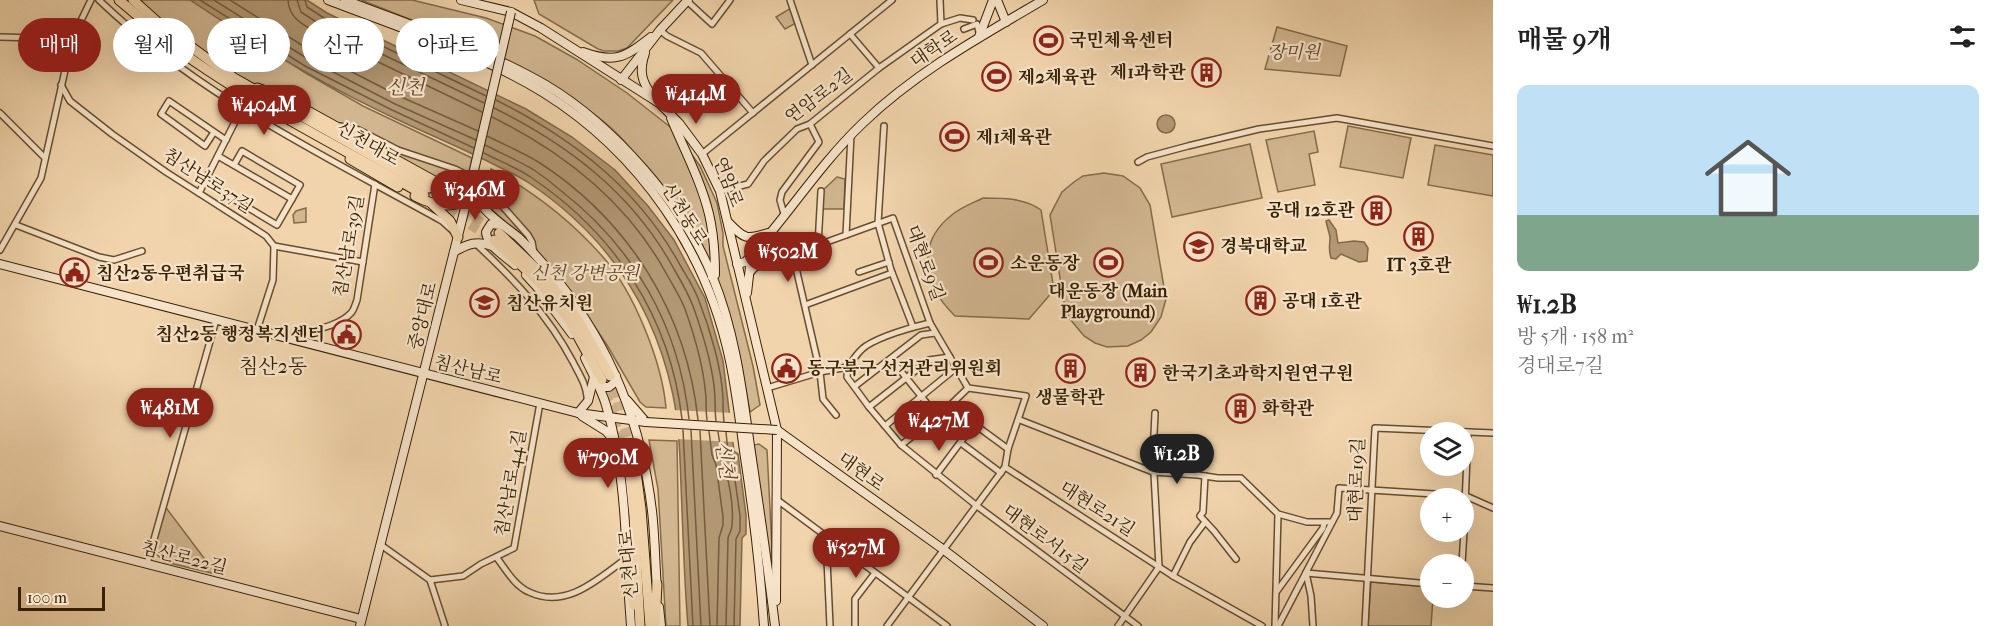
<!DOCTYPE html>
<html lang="ko">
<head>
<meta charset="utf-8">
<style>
	:root { --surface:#fff; --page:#f6f6f6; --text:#222; --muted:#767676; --accent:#8f2418 }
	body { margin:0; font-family:"IM FELL French Canon","Noto Serif KR",serif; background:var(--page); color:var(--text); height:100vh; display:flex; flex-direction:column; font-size:22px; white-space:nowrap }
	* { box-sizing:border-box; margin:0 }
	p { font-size:20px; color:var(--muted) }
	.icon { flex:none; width:33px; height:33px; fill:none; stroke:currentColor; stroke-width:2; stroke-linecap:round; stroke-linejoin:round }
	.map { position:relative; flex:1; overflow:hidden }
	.drawer { display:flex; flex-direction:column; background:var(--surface); width:510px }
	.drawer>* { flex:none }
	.banner { position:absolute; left:18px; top:18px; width:570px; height:54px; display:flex; gap:12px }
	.tools { position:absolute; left:1420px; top:422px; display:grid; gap:12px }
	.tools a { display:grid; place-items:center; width:54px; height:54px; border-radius:50%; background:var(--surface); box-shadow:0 6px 24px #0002; font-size:30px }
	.scale { position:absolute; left:18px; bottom:15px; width:87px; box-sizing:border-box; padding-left:6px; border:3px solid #372205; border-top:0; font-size:16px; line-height:21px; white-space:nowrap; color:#372205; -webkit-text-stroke:4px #f6e3c9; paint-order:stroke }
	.price { position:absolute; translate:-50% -51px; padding:0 14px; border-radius:21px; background:var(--accent); color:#fff; font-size:20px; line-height:39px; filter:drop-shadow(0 2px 3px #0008) }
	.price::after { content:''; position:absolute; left:50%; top:36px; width:18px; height:14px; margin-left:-9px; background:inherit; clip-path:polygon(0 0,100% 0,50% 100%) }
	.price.active { background:#222; color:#fff }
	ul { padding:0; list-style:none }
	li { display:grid; align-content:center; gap:12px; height:318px; padding:0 24px }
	li span { display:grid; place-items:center; height:186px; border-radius:12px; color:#555 }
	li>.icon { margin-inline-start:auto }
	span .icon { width:108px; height:108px; fill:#fffc; stroke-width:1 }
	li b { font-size:26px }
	h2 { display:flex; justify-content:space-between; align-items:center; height:72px; padding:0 24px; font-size:26px }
	.tag { padding:0 21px; border-radius:27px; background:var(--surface); box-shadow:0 6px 24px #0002; font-size:21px; line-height:54px }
	.tag.active { background:var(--accent); color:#fff }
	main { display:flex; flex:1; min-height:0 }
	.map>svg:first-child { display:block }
	.green { fill:#d1b690; stroke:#846c4a; stroke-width:1.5 }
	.water { fill:#b29773; stroke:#816847; stroke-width:1.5 }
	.pier { fill:#f1d4ac }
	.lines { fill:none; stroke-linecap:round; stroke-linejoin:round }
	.shore { stroke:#745c3c; stroke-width:1.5 }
	.highway-tunnel { stroke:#ccb08b; stroke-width:9; stroke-dasharray:9 4.5; stroke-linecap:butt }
	.street-casing { stroke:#664e2f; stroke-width:8 }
	.secondary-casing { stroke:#372205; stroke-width:10 }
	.highway-casing { stroke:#372205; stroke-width:11 }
	.street { stroke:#f6e3c9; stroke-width:5 }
	.secondary { stroke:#f6e3c9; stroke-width:8 }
	.highway { stroke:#f1d4ac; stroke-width:9 }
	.secondary-bridge-casing { stroke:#372205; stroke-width:10; stroke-linecap:butt }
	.secondary-bridge { stroke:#f6e3c9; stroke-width:8 }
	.labels { text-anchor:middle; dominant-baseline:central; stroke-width:4.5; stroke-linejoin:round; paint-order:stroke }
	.poi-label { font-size:18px; font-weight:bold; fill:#372205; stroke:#f6e3c9; text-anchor:start }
	.street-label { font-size:18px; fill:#372205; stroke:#f6e3c9 }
	.park-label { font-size:18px; font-style:italic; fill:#5e4728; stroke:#f6e3c9 }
	.water-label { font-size:20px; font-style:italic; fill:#624b2c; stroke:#f6e3c9 }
	.neighbourhood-label { font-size:20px; fill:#372205; stroke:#f6e3c9 }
</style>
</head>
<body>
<main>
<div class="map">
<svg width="1493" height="626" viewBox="0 0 1493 626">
	<rect width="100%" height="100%" fill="#f1d4ac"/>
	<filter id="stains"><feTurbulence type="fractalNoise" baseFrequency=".00333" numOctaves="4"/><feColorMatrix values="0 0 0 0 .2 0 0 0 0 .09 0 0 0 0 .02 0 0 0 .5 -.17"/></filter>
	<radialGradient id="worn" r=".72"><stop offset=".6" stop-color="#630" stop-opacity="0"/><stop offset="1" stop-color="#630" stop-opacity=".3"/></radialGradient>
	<!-- green -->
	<g class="green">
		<path d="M141 0H193L304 72 363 106 472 158 467 182 457 189 447 188 441 179 326 129 231 75 153 15Z"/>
		<path d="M361 0H412L486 18 535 36 576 59 627 93 674 130 700 166 717 203 723 233V246L753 366 760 405 750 412C742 369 734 325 719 284 708 253 683 216 663 190 647 169 631 146 611 128 590 109 567 96 543 82 485 49 423 24 361 0Z"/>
		<path d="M534 0H673L627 48 618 51H604L598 49 539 14Z"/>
		<path d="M791 8 796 23 785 29 776 17Z"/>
		<path d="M1277 27 1347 46 1340 76 1265 69Z"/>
		<path d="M1348 126 1411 138 1403 178 1340 167Z"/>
		<path d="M1314 131 1318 152 1309 154 1315 185 1278 192 1266 140Z"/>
		<path d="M1250 144 1262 198 1172 217 1161 164Z"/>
		<path d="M1435 145 1493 155V196L1428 185Z"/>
		<path d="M491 169C533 191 571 221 603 257 634 292 662 362 666 408L646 407 640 402 607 345 573 294 526 240 489 207 484 195Z"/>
		<path d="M1104 173 1123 176 1140 188 1150 205 1166 299 1161 317 1151 332 1141 340 1128 346 1107 347 1095 343 1084 336 1070 319 1065 309 1050 215 1062 192 1074 182 1083 176Z"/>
		<path d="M837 177 845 179 844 209H822V191Z"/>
		<path d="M983 198C1003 198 1025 198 1041 210L1054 290 1029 319 955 316C923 285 915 243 953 214 962 207 973 203 983 198Z"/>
		<path d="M306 208V222L294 223 293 215 296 211Z"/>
		<path d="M649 440 677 441 680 626H666L658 489Z"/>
		<path d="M759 444 767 450 774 586 772 588 754 445Z"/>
		<path d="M164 505 216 574 165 562 151 549Z"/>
		<path d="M1371 582 1431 587V597H1433L1431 626H1368Z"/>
	</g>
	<!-- water -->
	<g class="water">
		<path d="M190 0H307L327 13 526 109 572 137 615 170 648 206 674 240 705 298 723 361 734 451 738 454 746 515V534L742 538 740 626H688C684 579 683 532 681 485 680 456 679 424 673 395 654 305 605 234 529 183 519 176 507 171 497 166 462 148 425 133 390 116 320 83 254 43 190 0Z"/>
		<circle cx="1166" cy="124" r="9"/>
		<path d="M1329 220 1336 230 1338 243 1354 241 1364 242 1368 248 1367 261 1359 262 1341 254 1336 259 1331 258C1328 249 1330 245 1330 237 1329 232 1327 226 1326 221Z"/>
	</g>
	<!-- pier -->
	<path class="pier" d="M672 410 732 413 736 442 675 439Z"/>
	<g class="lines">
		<!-- shore -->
		<g class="shore">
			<path d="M200 0 305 66 392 110 474 148"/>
			<path d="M214 0 308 59 395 104 476 140"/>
			<path d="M230 0 313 52 399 96 478 131"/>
			<path d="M288 0C289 18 302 24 316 32L482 112"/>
			<path d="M297 0 301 12 321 25 484 103"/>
			<path d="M305 0 307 7 324 18 486 96"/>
			<path d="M496 100C573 139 638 188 680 265 687 277 695 289 699 301 710 329 722 369 723 399 723 406 723 414 724 422"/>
			<path d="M494 108C569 145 633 194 674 269 681 281 688 293 693 306 703 334 714 368 715 398 715 406 715 413 716 421"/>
			<path d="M492 117C563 152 627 202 666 273 672 284 680 296 685 309 695 337 704 368 706 398 706 405 706 413 707 420"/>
			<path d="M487 136C505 145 524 153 540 163 630 222 687 314 698 420"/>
			<path d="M485 145C501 153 519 161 534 170 543 176 552 183 560 190 634 247 679 326 689 419"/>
			<path d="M484 153C499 161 518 168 532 178 616 235 670 317 682 419"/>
			<path d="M683 430 693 626"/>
			<path d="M691 430 701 626"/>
			<path d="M700 431 710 626"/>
			<path d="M709 431 712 455 716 465 723 517V525L719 538 717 626"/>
			<path d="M718 432C722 461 735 495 732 525 732 530 729 534 728 538L726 626"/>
			<path d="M726 432 728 453 732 458 740 516V531L736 539 734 626"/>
		</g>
		<!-- highway-tunnel -->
		<g class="highway-tunnel">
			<path d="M429 188 499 233"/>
			<path d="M436 203 492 239"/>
			<path d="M610 376 635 464"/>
			<path d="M602 380 629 466"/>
		</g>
		<defs>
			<g id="street">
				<path d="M99 0C198 95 323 155 442 221L453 231"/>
				<path d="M790 0 812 65"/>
				<path d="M687 1 712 24 730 0"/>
				<path d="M941 24 960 18 973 20"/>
				<path d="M964 29 977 24 979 32"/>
				<path d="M660 30 667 36 701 53 753 113"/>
				<path d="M850 34 879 68"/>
				<path d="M0 37 72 39"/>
				<path d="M61 85 70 101 112 134 166 172 266 236 274 246 273 280 257 330"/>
				<path d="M0 113 45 158"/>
				<path d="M340 126 359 130 398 150 455 169 482 183 528 235 532 242 534 253"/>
				<path d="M884 126 878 223 891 270 913 327"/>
				<path d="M214 132 205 146 161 114 169 101 226 140"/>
				<path d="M702 154 892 0"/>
				<path d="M218 156 292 199 300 185 242 151 234 165"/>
				<path d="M1138 162 1147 157 1188 146 1259 129 1337 118 1493 146"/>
				<path d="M205 182 277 225 292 199"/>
				<path d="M720 191 748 184 764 161 797 129 810 124 879 68 941 24 940 0"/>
				<path d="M199 193 241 110"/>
				<path d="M784 214 780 200 782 192 819 142 810 124"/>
				<path d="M16 225 99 257 114 260 142 251"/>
				<path d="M846 235 851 135"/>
				<path d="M475 243C514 279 548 315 573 362 579 374 586 384 587 397"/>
				<path d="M818 245 821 191"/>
				<path d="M274 246 363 262"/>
				<path d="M0 250 41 178 72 39 91 0"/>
				<path d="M793 255 820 372 823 399 836 415"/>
				<path d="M859 272 889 262"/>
				<path d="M750 274 755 268 893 218 930 323 968 388 1026 396 1008 449 1005 467 887 626"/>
				<path d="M805 305 892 273"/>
				<path d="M288 337C307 331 337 328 351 313 354 310 355 305 357 300L375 184"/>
				<path d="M891 359 938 417"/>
				<path d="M848 367 847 377 869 407 901 445 977 506 1138 626"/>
				<path d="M855 386 921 335 935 333"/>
				<path d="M767 388 820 372 848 367C853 360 858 351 866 346 881 336 912 327 930 323"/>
				<path d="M869 407 929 360 950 357"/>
				<path d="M1020 420 1153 472 1198 475 1218 478H1241L1278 514 1307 522H1331"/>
				<path d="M885 426 956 368"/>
				<path d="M961 443 1001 473"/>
				<path d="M901 445 938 417 968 388"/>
				<path d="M1005 467 1173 576 1262 626"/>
				<path d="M936 475 974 424 1008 449"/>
				<path d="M1205 476 1203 512 1200 516 1214 531 1236 559"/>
				<path d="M776 499 947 626"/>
				<path d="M1464 530 1468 432"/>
				<path d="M826 537 830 626"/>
				<path d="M381 545 430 580 445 626"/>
				<path d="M497 558C506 570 515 586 529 592 567 610 599 578 627 558"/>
				<path d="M147 564 216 320"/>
				<path d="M1462 564 1464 531"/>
				<path d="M1306 573 1431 584"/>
				<path d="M1306 573 1311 596 1313 626"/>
				<path d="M1173 576 1190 542 1205 522"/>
				<path d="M430 580 463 576 481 564 514 548 540 403"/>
				<path d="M1464 586 1493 588"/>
				<path d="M1277 591 1323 528 1324 523"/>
				<path d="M855 626V599L875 573"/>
				<path d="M1118 626 1159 567 1153 455 1155 413"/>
				<path d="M1275 626 1278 514"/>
				<path d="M1278 626 1337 513 1339 488 1466 496 1493 508"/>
				<path d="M1365 626 1375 428 1493 433"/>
			</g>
			<g id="secondary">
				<path d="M328 0C398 27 481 54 544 93 640 153 707 251 730 361 736 390 740 421 744 451 753 509 760 567 764 626"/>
				<path d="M345 0C412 26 484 49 546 85 613 125 684 205 713 278 735 332 742 389 750 446 759 506 768 566 775 626"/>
				<path d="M461 0 511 12 541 28 659 103 679 123 702 154 720 191 777 430 776 601"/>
				<path d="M997 0 1006 22"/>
				<path d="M979 37 993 0"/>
				<path d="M583 52C616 64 625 57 651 37"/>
				<path d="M645 53C639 70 641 82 653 96"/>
				<path d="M621 80 660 30 688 0"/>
				<path d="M671 118C684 149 701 181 709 214 714 235 715 255 715 275L712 277"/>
				<path d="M471 183C479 211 497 220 518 237 532 250 545 266 558 281 611 348 642 426 652 511 655 537 655 563 657 589"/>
				<path d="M729 223C744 239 747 240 768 233"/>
				<path d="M501 225 491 224 486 232C487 246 505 256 515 265"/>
				<path d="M454 252C467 244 478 240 492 246"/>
				<path d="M0 264 578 413 646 422"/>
				<path d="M737 264 745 262 752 255C790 212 821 163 863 123 916 72 980 37 1043 0"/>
				<path d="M526 275 537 287 572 334"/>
				<path d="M747 293 750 267 756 252"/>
				<path d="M585 358C592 373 601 388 606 405 621 455 625 510 627 562"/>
				<path d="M599 383 604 387H609L615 382 616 376"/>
				<path d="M627 400 646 422"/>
				<path d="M578 413 588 401 594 377"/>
				<path d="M582 416 606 431 613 439"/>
				<path d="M777 430 944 550 1043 626"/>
				<path d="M618 463C625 448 633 450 643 461"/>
				<path d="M0 526 361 619"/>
				<path d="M629 598 631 626"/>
				<path d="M659 607 661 626"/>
				<path d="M360 626 471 184"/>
			</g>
			<g id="highway">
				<path d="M119 0C144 21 168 42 194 61 267 111 347 151 424 195"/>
				<path d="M133 0 162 26 234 78 429 188"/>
				<path d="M257 88 271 93 304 109 447 188 460 189 471 183"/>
				<path d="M350 159 398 187"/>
				<path d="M415 196C432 205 451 209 468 199"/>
				<path d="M432 204 450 221 458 237"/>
				<path d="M499 233 546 278 577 318 610 376"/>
				<path d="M494 240 540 283 569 320 602 380"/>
				<path d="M635 464 641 509 650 626"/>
				<path d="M629 466 634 516 640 626"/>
				<path d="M627 557 634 605"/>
				<path d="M655 624 657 584"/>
			</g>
		</defs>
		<!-- street casing -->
		<use href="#street" class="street-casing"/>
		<!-- secondary casing -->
		<use href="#secondary" class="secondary-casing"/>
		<!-- highway casing -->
		<use href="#highway" class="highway-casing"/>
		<!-- street -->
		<use href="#street" class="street"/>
		<!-- secondary -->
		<use href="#secondary" class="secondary"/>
		<!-- highway -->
		<use href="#highway" class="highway"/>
		<defs>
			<g id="secondary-bridge">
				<path d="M471 183 511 12"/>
				<path d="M646 422 777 430"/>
			</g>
		</defs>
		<!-- secondary-bridge casing -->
		<use href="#secondary-bridge" class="secondary-bridge-casing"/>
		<!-- secondary-bridge -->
		<use href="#secondary-bridge" class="secondary-bridge"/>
	</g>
	<!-- icons -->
	<defs>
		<symbol id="stadium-ring" viewBox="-11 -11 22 22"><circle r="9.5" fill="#f6e3c9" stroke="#8f2418" stroke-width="1.5"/><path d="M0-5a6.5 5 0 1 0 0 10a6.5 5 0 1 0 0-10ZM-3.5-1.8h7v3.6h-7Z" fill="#8f2418"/></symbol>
		<symbol id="building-ring" viewBox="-11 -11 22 22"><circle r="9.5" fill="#f6e3c9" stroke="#8f2418" stroke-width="1.5"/><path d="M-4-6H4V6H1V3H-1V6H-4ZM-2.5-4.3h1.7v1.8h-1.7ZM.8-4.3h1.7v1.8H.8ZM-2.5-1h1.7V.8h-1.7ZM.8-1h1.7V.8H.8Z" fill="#8f2418"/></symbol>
		<symbol id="university-ring" viewBox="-11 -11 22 22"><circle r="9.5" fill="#f6e3c9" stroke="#8f2418" stroke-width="1.5"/><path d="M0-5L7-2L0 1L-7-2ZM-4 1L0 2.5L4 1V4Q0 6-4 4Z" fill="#8f2418"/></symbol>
		<symbol id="civic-ring" viewBox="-11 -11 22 22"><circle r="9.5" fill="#f6e3c9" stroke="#8f2418" stroke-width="1.5"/><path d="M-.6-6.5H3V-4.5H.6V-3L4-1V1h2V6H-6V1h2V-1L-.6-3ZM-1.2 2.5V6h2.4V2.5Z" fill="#8f2418"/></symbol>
		<symbol id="school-ring" viewBox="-11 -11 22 22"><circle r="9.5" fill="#f6e3c9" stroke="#8f2418" stroke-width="1.5"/><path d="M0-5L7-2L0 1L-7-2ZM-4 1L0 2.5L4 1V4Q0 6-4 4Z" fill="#8f2418"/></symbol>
	</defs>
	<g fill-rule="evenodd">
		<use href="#stadium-ring" x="1032" y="24" width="33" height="33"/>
		<use href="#building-ring" x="1190" y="56" width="33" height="33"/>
		<use href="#stadium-ring" x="980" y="60" width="33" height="33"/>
		<use href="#stadium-ring" x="938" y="120" width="33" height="33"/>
		<use href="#building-ring" x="1360" y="194" width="33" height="33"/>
		<use href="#building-ring" x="1402" y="220" width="33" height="33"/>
		<use href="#university-ring" x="1182" y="230" width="33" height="33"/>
		<use href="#stadium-ring" x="1092" y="246" width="33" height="33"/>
		<use href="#stadium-ring" x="972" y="246" width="33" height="33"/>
		<use href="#civic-ring" x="58" y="256" width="33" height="33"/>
		<use href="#building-ring" x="1244" y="284" width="33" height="33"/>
		<use href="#school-ring" x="468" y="286" width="33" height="33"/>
		<use href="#civic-ring" x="330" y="318" width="33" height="33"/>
		<use href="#civic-ring" x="770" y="352" width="33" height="33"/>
		<use href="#building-ring" x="1054" y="352" width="33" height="33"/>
		<use href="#building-ring" x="1124" y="356" width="33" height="33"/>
		<use href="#building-ring" x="1224" y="392" width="33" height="33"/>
	</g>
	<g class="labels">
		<!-- poi labels -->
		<g class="poi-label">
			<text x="1069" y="40">국민체육센터</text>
			<text x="1186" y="72" text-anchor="end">제1과학관</text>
			<text x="1018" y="77">제2체육관</text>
			<text x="976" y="137">제1체육관</text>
			<text x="1355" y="210" text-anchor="end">공대 12호관</text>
			<text x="1220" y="246">경북대학교</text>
			<text x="1010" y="263">소운동장</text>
			<text x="1419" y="265" text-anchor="middle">IT 3호관</text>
			<text x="96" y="273">침산2동우편취급국</text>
			<text x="1108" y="291" text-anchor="middle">대운동장 (Main<tspan x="1108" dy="21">Playground)</tspan></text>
			<text x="1282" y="301">공대 1호관</text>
			<text x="506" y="303">침산유치원</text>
			<text x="325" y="334" text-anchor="end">침산2동 행정복지센터</text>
			<text x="807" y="368">동구북구 선거관리위원회</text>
			<text x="1162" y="373">한국기초과학지원연구원</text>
			<text x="1070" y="397" text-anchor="middle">생물학관</text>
			<text x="1262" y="408">화학관</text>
		</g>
		<!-- street labels -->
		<g class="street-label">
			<text transform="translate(934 49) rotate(-34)">대학로</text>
			<text transform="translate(819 96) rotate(-37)">연암로2길</text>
			<text transform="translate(368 144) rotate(30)">신천대로</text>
			<text transform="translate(208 181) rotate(33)">침산남로37길</text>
			<text transform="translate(728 182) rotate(69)">연암로</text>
			<text transform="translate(684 214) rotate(58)">신천동로</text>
			<text transform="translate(349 246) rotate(-80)">침산남로39길</text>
			<text transform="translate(925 263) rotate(70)">대현로9길</text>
			<text transform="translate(423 316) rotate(-76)">중앙대로</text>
			<text transform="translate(468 370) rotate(14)">침산남로</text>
			<text transform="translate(861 472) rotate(36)">대현로</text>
			<text transform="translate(1357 480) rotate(-88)">대현로19길</text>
			<text transform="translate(511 483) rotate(-80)">침산남로44길</text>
			<text transform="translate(1097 509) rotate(33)">대현로21길</text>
			<text transform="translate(1045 539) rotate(37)">대현로서15길</text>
			<text transform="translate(184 558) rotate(14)">침산로22길</text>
			<text transform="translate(629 564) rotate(-95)">신천대로</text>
		</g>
		<!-- park labels -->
		<g class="park-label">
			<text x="1294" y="52">장미원</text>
			<text x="585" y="273">신천 강변공원</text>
		</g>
		<!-- water labels -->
		<g class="water-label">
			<text x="405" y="87">신천</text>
			<text transform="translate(725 460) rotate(81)">신천</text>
		</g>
		<!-- neighbourhood labels -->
		<g class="neighbourhood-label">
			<text x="273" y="366">침산2동</text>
		</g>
	</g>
	<rect width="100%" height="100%" filter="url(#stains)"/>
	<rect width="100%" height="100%" fill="url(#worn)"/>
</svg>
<div class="tools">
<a><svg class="icon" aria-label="layers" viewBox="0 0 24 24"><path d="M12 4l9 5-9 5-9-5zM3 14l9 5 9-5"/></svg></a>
<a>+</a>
<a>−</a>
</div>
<div class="scale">100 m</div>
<b class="price" style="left:696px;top:125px">₩414M</b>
<b class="price" style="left:264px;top:136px">₩404M</b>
<b class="price" style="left:475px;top:221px">₩346M</b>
<b class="price" style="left:788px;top:283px">₩502M</b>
<b class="price" style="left:170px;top:439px">₩481M</b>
<b class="price" style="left:939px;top:452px">₩427M</b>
<b class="price active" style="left:1177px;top:485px">₩1.2B</b>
<b class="price" style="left:608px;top:489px">₩790M</b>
<b class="price" style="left:856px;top:579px">₩527M</b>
<div class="banner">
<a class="tag active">매매</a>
<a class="tag">월세</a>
<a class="tag">필터</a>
<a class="tag">신규</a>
<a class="tag">아파트</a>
</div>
</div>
<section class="drawer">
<h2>매물 9개<svg class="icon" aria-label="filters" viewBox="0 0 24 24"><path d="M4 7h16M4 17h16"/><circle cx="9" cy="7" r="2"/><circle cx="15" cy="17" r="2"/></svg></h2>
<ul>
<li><span style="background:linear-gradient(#bfe0f5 70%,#7fa58c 0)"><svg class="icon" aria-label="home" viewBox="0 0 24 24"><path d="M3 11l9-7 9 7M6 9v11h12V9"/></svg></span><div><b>₩1.2B</b><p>방 5개 · 158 m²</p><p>경대로7길</p></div></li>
</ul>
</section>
</main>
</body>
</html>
